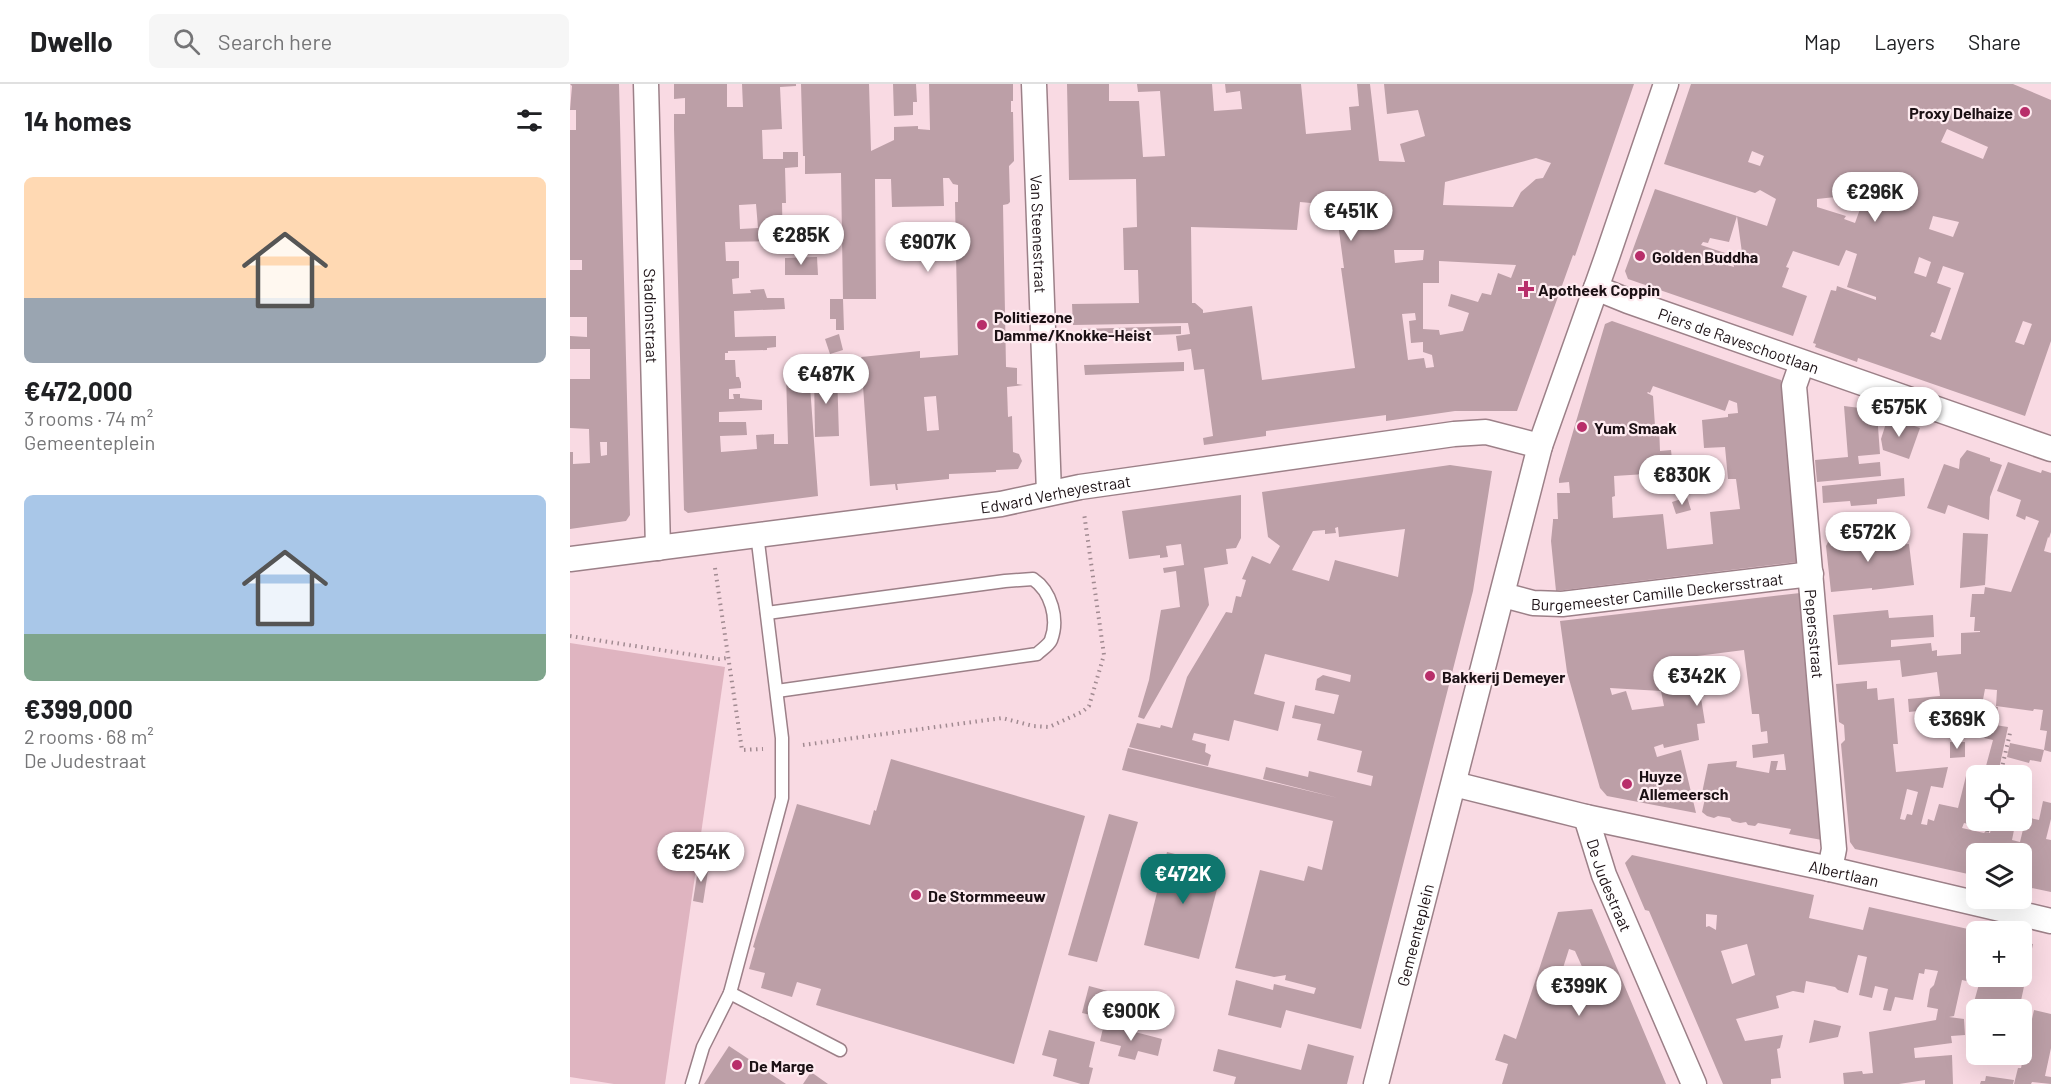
<!DOCTYPE html>
<html lang="en">
<head>
<meta charset="utf-8">
<style>
	:root { --surface:#fff; --page:#f6f6f6; --text:#202124; --muted:#757577; --line:#e0e0e0; --accent:#0f766e }
	body { margin:0; font-family:Barlow,sans-serif; background:var(--page); color:var(--text); height:100vh; display:flex; flex-direction:column; font-size:22px; white-space:nowrap }
	* { box-sizing:border-box; margin:0 }
	p { font-size:20px; color:var(--muted) }
	.icon { flex:none; width:33px; height:33px; fill:none; stroke:currentColor; stroke-width:2; stroke-linecap:round; stroke-linejoin:round }
	.map { position:relative; flex:1; overflow:hidden }
	.panel { display:flex; flex-direction:column; background:var(--surface); width:570px }
	.panel>* { flex:none }
	.tools { position:absolute; left:1396px; top:681px; display:grid; gap:12px }
	.tools a { display:grid; place-items:center; width:66px; height:66px; border-radius:9px; background:var(--surface); box-shadow:0 6px 24px #0002; font-size:30px }
	.price { position:absolute; translate:-50% -51px; padding:0 14px; border-radius:21px; background:#fff; color:#222; font-size:20px; line-height:39px; filter:drop-shadow(0 2px 3px #0008) }
	.price::after { content:''; position:absolute; left:50%; top:36px; width:18px; height:14px; margin-left:-9px; background:inherit; clip-path:polygon(0 0,100% 0,50% 100%) }
	.price.selected { background:var(--accent); color:#fff }
	ul { padding:0; list-style:none }
	li { display:grid; align-content:center; gap:12px; height:318px; padding:0 24px }
	li span { display:grid; place-items:center; height:186px; border-radius:9px; color:#555 }
	li>.icon { margin-inline-start:auto }
	span .icon { width:108px; height:108px; fill:#fffc; stroke-width:1 }
	li b { font-size:26px }
	h2 { display:flex; justify-content:space-between; align-items:center; height:72px; padding:0 24px; font-size:26px }
	header { display:flex; align-items:center; gap:36px; box-sizing:border-box; height:84px; padding:0 30px; background:var(--surface); border-bottom:2px solid var(--line) }
	header strong { font-size:28px }
	nav { display:flex; gap:33px; margin-inline-start:auto; font-size:21px }
	.search { width:420px; height:54px; background:var(--page); display:flex; align-items:center; gap:15px; box-sizing:border-box; padding:0 21px; border-radius:9px; color:var(--muted); font-size:22px }
	main { display:flex; flex:1; min-height:0 }
	.map>svg:first-child { display:block }
	.green { fill:#dfb4c0 }
	.building { fill:#bc9fa7; fill-rule:evenodd }
	.lines { fill:none; stroke-linecap:round; stroke-linejoin:round }
	.lane-casing { stroke:#9c8088; stroke-width:15 }
	.street-casing { stroke:#9c8088; stroke-width:27 }
	.path { stroke:#a18a91; stroke-width:4; stroke-dasharray:1.5 4.5; stroke-linecap:butt }
	.lane { stroke:#fff; stroke-width:12 }
	.street { stroke:#fff; stroke-width:24 }
	.poi-dot { fill:#b82e6a; stroke:#feebf0; stroke-width:2 }
	.labels { text-anchor:middle; dominant-baseline:central; stroke-width:4.5; stroke-linejoin:round; paint-order:stroke }
	.poi-label { font-size:16px; font-weight:bold; fill:#1c1115; stroke:#feebf0; text-anchor:start }
	.street-label { font-size:16px; fill:#1c1115; stroke:#feebf0 }
</style>
</head>
<body>
<header>
<strong>Dwello</strong>
<div class="search"><svg class="icon" aria-label="search" viewBox="0 0 24 24"><circle cx="10" cy="10" r="6"/><path d="M15 15l6 6"/></svg>Search here</div>
<nav><a>Map</a><a>Layers</a><a>Share</a></nav>
</header>
<main>
<section class="panel">
<h2>14 homes<svg class="icon" aria-label="filters" viewBox="0 0 24 24"><path d="M4 7h16M4 17h16"/><circle cx="9" cy="7" r="2"/><circle cx="15" cy="17" r="2"/></svg></h2>
<ul>
<li><span style="background:linear-gradient(#ffd9b3 65%,#9aa5b1 0)"><svg class="icon" aria-label="home" viewBox="0 0 24 24"><path d="M3 11l9-7 9 7M6 9v11h12V9"/></svg></span><div><b>€472,000</b><p>3 rooms · 74 m²</p><p>Gemeenteplein</p></div></li>
<li><span style="background:linear-gradient(#a9c7e8 75%,#7fa58c 0)"><svg class="icon" aria-label="home" viewBox="0 0 24 24"><path d="M3 11l9-7 9 7M6 9v11h12V9"/></svg></span><div><b>€399,000</b><p>2 rooms · 68 m²</p><p>De Judestraat</p></div></li>
</ul>
</section>
<div class="map">
<svg width="1481" height="1000" viewBox="0 0 1481 1000">
	<rect width="100%" height="100%" fill="#f9dae3"/>
	<!-- green -->
	<path class="green" d="M0 559 155 583 95 1000H44L0 993Z"/>
	<!-- building -->
	<g class="building">
		<path d="M0 0H49L60 431 56 437 0 445V368H3V380L20 379 19 345 0 344V295H20V265H0V252L17 253V233H0V186H12V176H0V46H6V26H0L2 2ZM30 358H37V371L31 372Z"/>
		<path d="M104 0H157V23H173L172 0H226V2L210 3 212 45 192 46 193 75H213V68H228V83L215 84 216 119H212L213 169H204V157L155 158 156 177H169V194L162 195 163 210 181 209 180 206 194 205 197 214H214L215 225 164 227 165 253 206 252V263L197 264V266L158 267V269H155V276H165L166 293H169L171 299V304L159 305V315H164L163 310H170V314L192 316V326L149 328V338H176L177 351 150 352 151 368 187 365 186 351 204 350V360H218L216 289 239 288 248 412 118 429 114 426 104 45V30H115V14L104 15ZM186 120 188 144 170 145 169 121Z"/>
		<path d="M231 0H299L301 67 324 56V43L348 42V45L360 46 359 0H443V17H441V28H443L444 77 439 82 440 118 438 120 433 121 436 283 447 284V300L453 301 437 303 438 333 442 332 443 368 449 370 452 377 448 385 426 386V388L379 390V395L327 400 328 406H326L325 400 300 402 291 273 350 267V274L388 271 385 118H388V101L383 100 379 94H373L374 122 322 123 321 95H305L306 215H273L274 246H266V235H260V215H273L271 89 235 90V72H233ZM366 312 369 346 357 347 354 313Z"/>
		<path d="M323 0H346L347 18H343V31L324 32Z"/>
		<path d="M497 0H539V17H569L573 73 595 72 590 7 568 8 567 0H642L644 27 672 25 670 7 656 9 655 0H731L736 50 781 46 779 23 789 22 787 0H800L809 77 835 78 830 60 855 52 848 26 817 30 814 0H1064L1005 172 1003 171 947 327H885L816 337V331L696 347V352L634 361 633 354 643 352 634 285 624 286 621 265 608 267 606 252 620 250 618 239 503 241 502 220 569 219 568 186H554L553 144 567 143 566 95 499 96ZM966 74 981 79 973 94 966 95 951 108 943 123 873 121 875 98ZM752 116 765 117 774 184H771L785 284 692 296 682 222 633 229V226L625 219H622L621 143 727 146 730 118 752 120ZM824 166H854L853 176 825 179ZM869 177 946 181 941 194 928 189 921 211 912 209 908 218 881 210 878 222 899 229 893 247 870 251 869 246 853 245V199H869ZM845 229 846 236 839 237 841 259 853 258V268L862 271 864 283 856 284 854 274 838 276 832 230Z"/>
		<path d="M1121 0H1443L1481 16V257L1455 332 1288 274 1287 278 1245 263 1246 260 1243 259 1261 206 1266 207 1267 202 1306 216V213L1277 203 1287 170 1276 166 1269 182 1223 167 1216 183 1219 184 1212 203 1237 212 1223 252 1058 195 1055 187 1085 105 1167 132 1159 158 1140 154 1138 159 1133 158 1131 161 1155 169 1151 179 1164 183 1163 177 1173 176 1167 132 1197 142 1206 115 1190 106 1185 109 1094 80ZM1377 45 1418 63 1413 75 1371 58ZM1182 67 1194 72 1190 82 1178 78ZM1284 111 1294 114 1285 139 1274 135 1276 132 1247 123V115ZM1363 132 1389 138 1383 153 1359 145ZM1349 173 1361 178 1356 193 1344 189ZM1373 182 1394 189 1371 256 1360 252 1362 248 1365 249 1381 204 1367 199ZM1453 237 1462 240 1454 261 1445 258Z"/>
		<path d="M247 173 248 191H215V174Z"/>
		<path d="M1042 237 1211 296 1227 478 986 507 981 457 983 437V435H988L987 409H1000L999 398 989 399V395L1035 240ZM1083 302 1155 327 1159 316 1167 319 1168 329 1158 330V333L1132 336 1134 364 1155 363 1158 395H1166L1170 425 1140 428 1143 460 1097 465 1093 430 1043 434 1042 413 1045 412 1044 392 1092 389 1091 386 1103 385 1101 366 1090 367 1089 342H1085L1083 312 1077 309 1078 308 1080 309Z"/>
		<path d="M611 242V250L512 254 511 245Z"/>
		<path d="M269 250 273 266 260 270 255 255Z"/>
		<path d="M614 278V287L515 291 514 281Z"/>
		<path d="M244 289H267L269 352 245 353Z"/>
		<path d="M1274 322 1290 324 1307 329 1310 370 1288 372 1289 380 1310 378 1311 392 1247 398 1245 376 1278 373Z"/>
		<path d="M1318 333 1350 344 1339 375 1313 366 1311 355Z"/>
		<path d="M1397 366 1420 374V377L1432 381 1420 413 1419 436 1378 421 1375 430 1357 424 1374 380 1389 385 1390 375Z"/>
		<path d="M1438 378 1471 389 1472 386 1481 389V448L1479 454 1478 453 1474 467 1481 469V668L1474 666 1477 647 1470 646 1473 626 1464 625 1463 627 1426 622 1427 606 1415 605 1412 621 1428 623 1425 641 1438 643 1429 685 1416 682 1423 656 1401 651 1402 640 1390 641 1386 623 1339 628 1338 615 1370 612 1367 588 1332 593 1330 576 1268 581 1263 531 1318 526 1319 534 1363 531 1364 553 1321 556V563L1361 559 1362 567 1367 566V572L1391 570V549L1410 548V547H1404L1405 533H1400L1402 510H1414L1415 503 1441 508 1469 437 1456 432 1455 436 1446 432 1451 416 1427 407Z"/>
		<path d="M880 381 922 387 903 507 791 945 716 926 711 944 658 931 666 896 703 906 704 900 744 910 746 904 715 896 716 891 704 893 665 884 690 786 734 797 738 782 752 786 763 737 552 686 558 664 768 714 693 695 696 683 738 693 739 687 801 702 803 692 787 688 792 667 747 656 751 640 722 634 725 621 764 630 769 611 745 606 747 595 753 591 780 598 781 591 695 570 684 610 715 618 708 647 664 636 659 657 624 649 622 656 636 660 635 668 641 671 638 682 559 663 567 639 590 644 591 641 602 644 617 593 656 528 662 529 666 512 671 513 676 496 672 495 682 472 700 480 710 462 698 453 692 408ZM768 443 769 453 835 445 828 493 765 476 759 497 722 486 743 447 755 446V450L766 449 765 444Z"/>
		<path d="M1334 394 1335 412 1307 415V420L1281 422 1280 417 1253 419 1252 402Z"/>
		<path d="M671 411V454L666 464 656 465 658 480 634 484 639 521 574 635 568 633 579 596 591 526 610 523 606 487 594 489 593 484 614 481 611 460 596 462 598 473 590 474V471L559 475 552 427Z"/>
		<path d="M1117 413 1121 426 1106 430 1102 418Z"/>
		<path d="M1305 441 1306 448 1317 447 1318 462 1339 460 1344 501 1302 506V504L1261 508 1256 462 1261 452H1273L1277 460 1291 459 1290 450 1294 449 1293 442Z"/>
		<path d="M1393 449 1418 450 1415 501 1390 504Z"/>
		<path d="M1230 509 1252 756 1219 750 1221 745 1188 739 1185 742 1178 741 1176 738 1170 739 1162 737 1160 734 1148 732 1144 734 1137 732 1132 728 1136 710 1132 709 1138 680 1167 677 1166 683 1199 689 1201 677H1208L1206 686H1216L1214 670 1183 674 1182 661 1198 659 1197 647 1191 648 1189 630H1182L1174 566 1127 572 1133 614H1131L1135 639 1127 640 1129 656 1094 664 1093 660 1084 663 1087 673 1111 666 1126 729 1037 712 1030 704 997 588 990 537ZM1040 604 1091 607 1094 622 1062 626 1056 607 1042 611Z"/>
		<path d="M1297 597V605L1307 604 1308 616 1324 614 1328 660H1323L1326 688 1378 683 1373 704 1361 702 1351 740 1357 741 1358 735 1364 737 1369 720 1388 724 1396 692 1407 695V704L1398 740 1394 739 1392 744 1414 749 1415 748 1420 749 1423 736H1446L1442 756 1450 758 1456 733 1469 736 1473 717 1481 719V735L1476 755 1481 756V808L1452 802V770H1407V792L1285 765 1280 758 1271 660 1275 656 1274 641 1269 638 1266 600ZM1337 705 1348 708 1342 731 1337 730 1335 736 1330 735Z"/>
		<path d="M1380 658H1395V673L1380 674Z"/>
		<path d="M1440 659 1474 666 1471 678 1460 676 1459 679 1437 673Z"/>
		<path d="M321 675 515 732 444 980 246 921 251 905 227 898 222 913 191 904 195 889 179 885 185 864 183 863 227 720 300 741 304 726 306 727Z"/>
		<path d="M539 730 568 738 527 878 498 871Z"/>
		<path d="M597 768 653 782 629 875 574 861Z"/>
		<path d="M1062 771 1244 811 1239 834 1293 846 1299 823 1407 847V892H1452V858L1463 860 1449 926 1427 923V926H1414L1415 921 1404 918 1409 900 1392 896 1384 932 1379 933 1394 935 1395 951 1381 952 1382 959 1344 964 1345 974 1382 971 1383 1000H1355V996L1329 1000H1274L1273 989 1292 987 1293 990 1303 989 1299 948 1366 936 1368 925 1357 923 1360 905 1364 901 1368 887 1355 885 1354 890 1349 889 1343 916 1325 913 1321 927 1313 926 1318 905 1305 902 1302 914 1289 911 1297 873 1288 871 1278 909 1268 906 1265 903 1236 897 1234 909 1223 907 1206 912 1209 924 1166 935 1175 957 1213 951 1210 964 1207 965 1211 994 1201 995V1000H1153L1079 827 1075 826 1055 779ZM1136 830 1147 831 1146 846 1139 842 1136 843ZM1177 860 1185 891 1162 900 1151 867Z"/>
		<path d="M129 779 139 781 133 819 123 817Z"/>
		<path d="M1022 825 1096 1000H932L938 980 925 976 934 950 946 955 988 828ZM999 865 1005 867 1014 887 1009 888 993 884Z"/>
		<path d="M519 902 549 910 542 936 512 929Z"/>
		<path d="M1464 926 1481 930V964L1475 992 1481 993V1000L1462 998 1461 1000H1444L1448 984H1451Z"/>
		<path d="M1244 936 1271 942 1268 953 1239 959Z"/>
		<path d="M534 940 592 955 588 972 568 967 565 976 548 972 551 962 530 957Z"/>
		<path d="M479 946 525 958 519 983 523 984 519 1000H511L483 992 487 975 472 971Z"/>
		<path d="M738 960 784 972 777 1000H664L666 993 643 987 648 965 731 986Z"/>
		<path d="M159 962 216 1000H134Z"/>
		<path d="M241 988 258 1000H233Z"/>
		<path d="M1416 992 1444 996 1443 1000H1410L1411 997H1415Z"/>
	</g>
	<g class="lines">
		<defs>
			<g id="lane">
				<path d="M187 450 212 654V714L160 909 270 966"/>
				<path d="M197 529 435 497 463 495C481 507 489 535 481 556 479 561 471 566 467 570L207 607"/>
				<path d="M122 1000 133 963 160 909"/>
			</g>
			<g id="street">
				<path id="s1" d="M76 0 88 464"/>
				<path id="s2" d="M464 0 479 409"/>
				<path id="s3" d="M1026 204 1058 217 1481 365"/>
				<path id="s4" d="M1232 279 1224 302 1264 765 1260 785"/>
				<path id="s5" d="M0 475 431 420 510 403 884 350 916 348 970 362"/>
				<path id="s6" d="M933 511 963 519 992 520 1241 490"/>
				<path id="s7" d="M884 700 1016 733 1260 785 1481 837"/>
				<path id="s8" d="M1016 733 1034 791 1124 1000"/>
				<path id="s9" d="M806 1000 970 362 1037 173 1096 0"/>
			</g>
		</defs>
		<!-- lane casing -->
		<use href="#lane" class="lane-casing"/>
		<!-- street casing -->
		<use href="#street" class="street-casing"/>
		<!-- path -->
		<g class="path">
			<path d="M145 484 172 666 193 665"/>
			<path d="M0 552 149 575 157 574"/>
			<path d="M233 661 432 634 463 642 479 643 512 628 519 622 534 571 514 429"/>
			<path d="M1430 692 1440 649"/>
			<path d="M1417 748 1420 736"/>
		</g>
		<!-- lane -->
		<use href="#lane" class="lane"/>
		<!-- street -->
		<use href="#street" class="street"/>
	</g>
	<!-- markers -->
	<g class="poi-dot">
		<circle cx="1455" cy="28" r="6"/>
		<circle cx="1070" cy="172" r="6"/>
		<path d="M953 196h6v6h6v6h-6v6h-6v-6h-6v-6h6z"/>
		<circle cx="412" cy="241" r="6"/>
		<circle cx="1012" cy="343" r="6"/>
		<circle cx="860" cy="592" r="6"/>
		<circle cx="1057" cy="700" r="6"/>
		<circle cx="346" cy="811" r="6"/>
		<circle cx="167" cy="981" r="6"/>
	</g>
	<g class="labels">
		<!-- poi labels -->
		<g class="poi-label">
			<text x="1443" y="28" text-anchor="end">Proxy Delhaize</text>
			<text x="1082" y="172">Golden Buddha</text>
			<text x="968" y="205">Apotheek Coppin</text>
			<text x="424" y="232">Politiezone<tspan x="424" dy="18">Damme/Knokke-Heist</tspan></text>
			<text x="1024" y="343">Yum Smaak</text>
			<text x="872" y="592">Bakkerij Demeyer</text>
			<text x="1069" y="691">Huyze<tspan x="1069" dy="18">Allemeersch</tspan></text>
			<text x="358" y="811">De Stormmeeuw</text>
			<text x="179" y="981">De Marge</text>
		</g>
		<!-- street labels -->
		<g class="street-label">
			<text stroke="none"><textPath href="#s2" startOffset="150">Van Steenestraat</textPath></text>
			<text stroke="none"><textPath href="#s1" startOffset="232">Stadionstraat</textPath></text>
			<text stroke="none"><textPath href="#s3" startOffset="152">Piers de Raveschootlaan</textPath></text>
			<text stroke="none"><textPath href="#s5" startOffset="490">Edward Verheyestraat</textPath></text>
			<text stroke="none"><textPath href="#s6" startOffset="156">Burgemeester Camille Deckersstraat</textPath></text>
			<text stroke="none"><textPath href="#s4" startOffset="273">Pepersstraat</textPath></text>
			<text stroke="none"><textPath href="#s7" startOffset="400">Albertlaan</textPath></text>
			<text stroke="none"><textPath href="#s8" startOffset="72">De Judestraat</textPath></text>
			<text stroke="none"><textPath href="#s9" startOffset="154">Gemeenteplein</textPath></text>
		</g>
	</g>
</svg>
<div class="tools">
<a><svg class="icon" aria-label="locate" viewBox="0 0 24 24"><circle cx="12" cy="12" r="6"/><path d="M12 2v4M12 18v4M2 12h4M18 12h4"/></svg></a>
<a><svg class="icon" aria-label="layers" viewBox="0 0 24 24"><path d="M12 4l9 5-9 5-9-5zM3 14l9 5 9-5"/></svg></a>
<a>+</a>
<a>−</a>
</div>
<b class="price" style="left:1305px;top:139px">€296K</b>
<b class="price" style="left:781px;top:158px">€451K</b>
<b class="price" style="left:231px;top:182px">€285K</b>
<b class="price" style="left:358px;top:189px">€907K</b>
<b class="price" style="left:256px;top:321px">€487K</b>
<b class="price" style="left:1329px;top:354px">€575K</b>
<b class="price" style="left:1112px;top:422px">€830K</b>
<b class="price" style="left:1298px;top:479px">€572K</b>
<b class="price" style="left:1127px;top:623px">€342K</b>
<b class="price" style="left:1387px;top:666px">€369K</b>
<b class="price" style="left:131px;top:799px">€254K</b>
<b class="price selected" style="left:613px;top:821px">€472K</b>
<b class="price" style="left:1009px;top:933px">€399K</b>
<b class="price" style="left:561px;top:958px">€900K</b>
</div>
</main>
</body>
</html>
